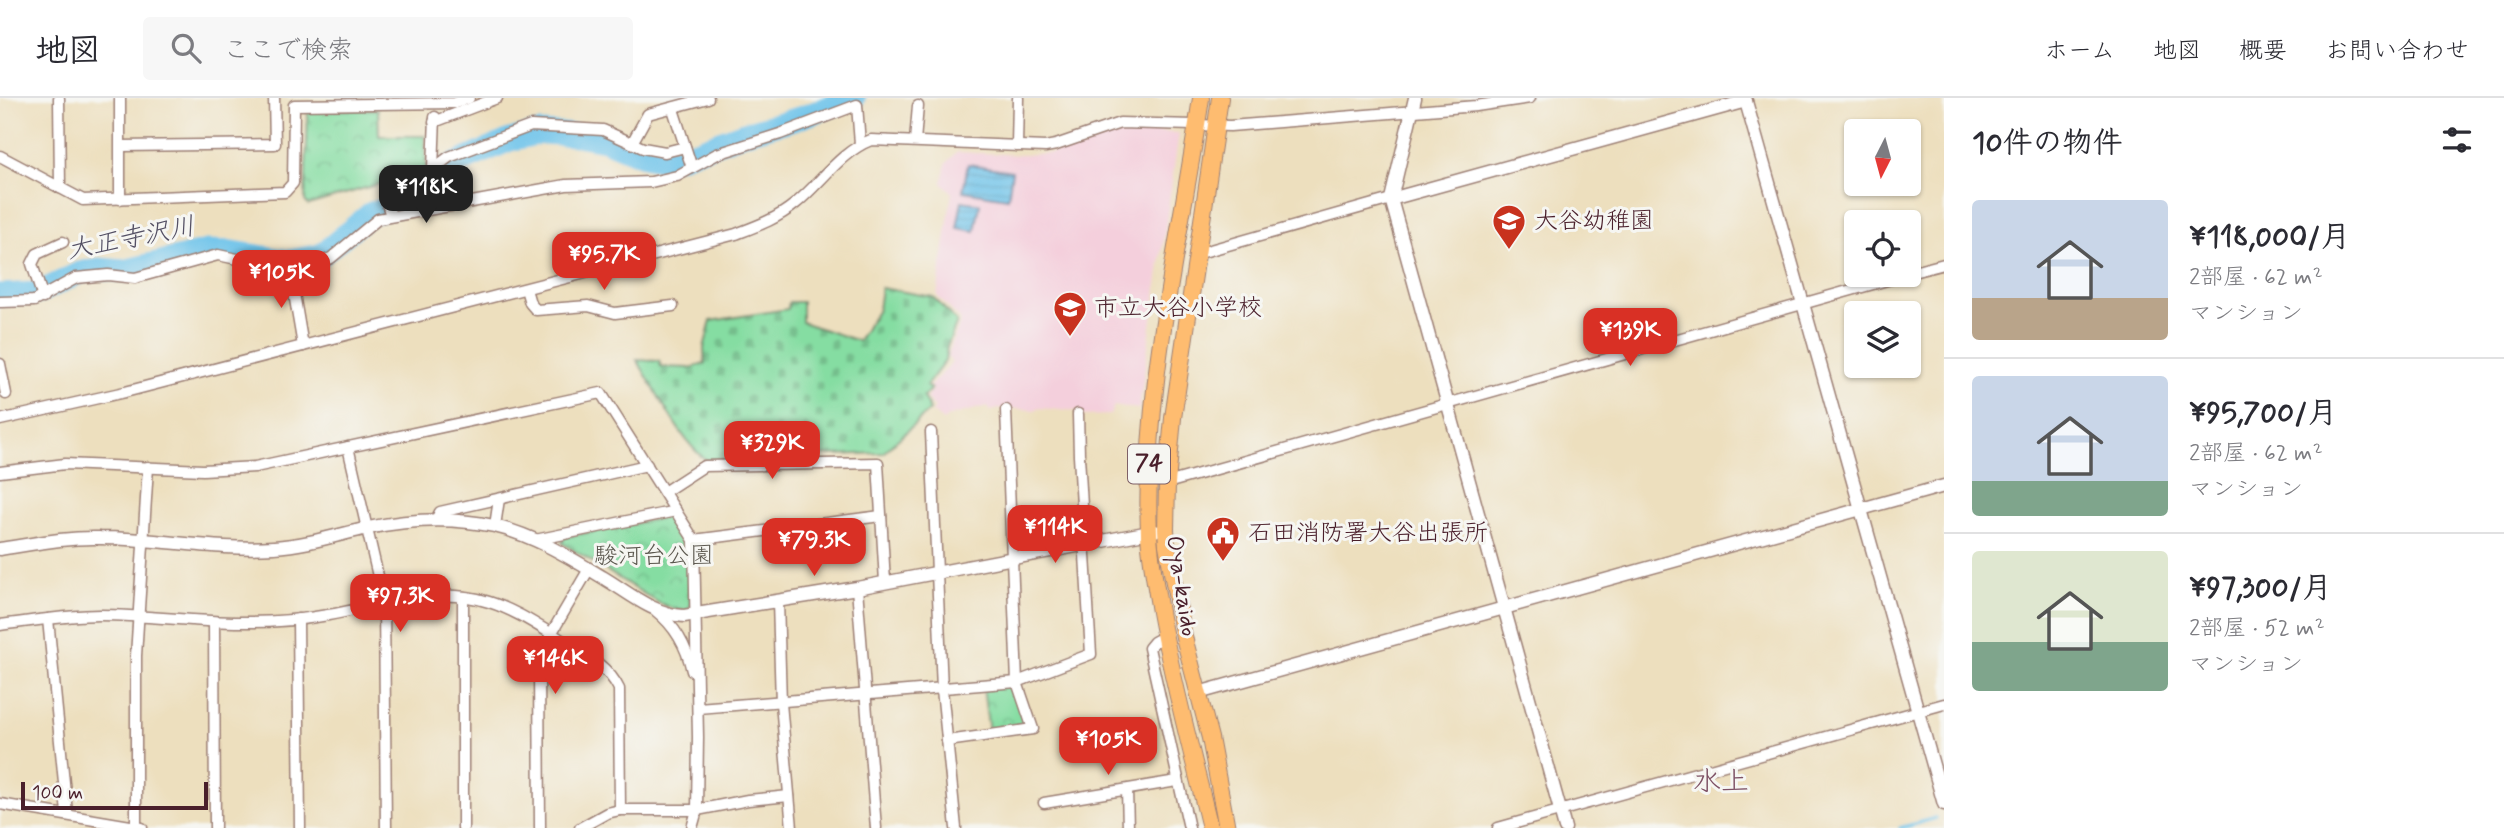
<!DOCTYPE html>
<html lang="ja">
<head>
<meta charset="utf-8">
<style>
	:root { --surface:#fff; --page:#f7f7f7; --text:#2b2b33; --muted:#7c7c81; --line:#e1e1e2; --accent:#d93025 }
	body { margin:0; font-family:Mynerve,"Klee One",sans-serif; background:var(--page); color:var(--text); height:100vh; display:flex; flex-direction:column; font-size:26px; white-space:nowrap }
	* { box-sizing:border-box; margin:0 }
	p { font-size:23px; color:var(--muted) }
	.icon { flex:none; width:38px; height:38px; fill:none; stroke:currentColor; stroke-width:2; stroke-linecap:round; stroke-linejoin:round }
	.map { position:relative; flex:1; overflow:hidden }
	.sheet { display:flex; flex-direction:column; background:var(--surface); width:560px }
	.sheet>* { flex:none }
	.needle { width:46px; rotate:186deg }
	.buttons { position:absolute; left:1844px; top:21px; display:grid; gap:14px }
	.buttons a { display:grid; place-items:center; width:77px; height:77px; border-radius:7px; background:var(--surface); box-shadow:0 2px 5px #0004; font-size:35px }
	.scale { position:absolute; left:21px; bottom:18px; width:187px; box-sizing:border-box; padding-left:7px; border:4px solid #4a1f2b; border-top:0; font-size:19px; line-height:24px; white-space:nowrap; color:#4a1f2b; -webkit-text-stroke:5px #f6f6f2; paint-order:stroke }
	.price { position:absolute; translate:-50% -60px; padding:0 16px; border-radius:14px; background:var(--accent); color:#fff; font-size:23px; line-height:46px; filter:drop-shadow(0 2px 4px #0008) }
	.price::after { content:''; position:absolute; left:50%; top:42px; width:21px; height:16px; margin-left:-10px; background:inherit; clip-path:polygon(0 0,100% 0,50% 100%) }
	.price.active { background:#222; color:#fff }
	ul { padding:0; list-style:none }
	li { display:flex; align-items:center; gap:21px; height:175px; padding:0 28px }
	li+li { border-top:2px solid var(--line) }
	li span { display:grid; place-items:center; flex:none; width:196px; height:140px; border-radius:7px; color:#555 }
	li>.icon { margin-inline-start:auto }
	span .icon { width:84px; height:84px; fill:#fffc; stroke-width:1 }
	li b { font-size:30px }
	h2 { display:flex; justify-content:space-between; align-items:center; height:84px; padding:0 28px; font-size:30px }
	header { display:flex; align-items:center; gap:42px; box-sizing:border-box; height:98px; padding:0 35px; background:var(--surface); border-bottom:2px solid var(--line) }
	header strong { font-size:33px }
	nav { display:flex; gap:38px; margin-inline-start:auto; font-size:24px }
	.search { width:490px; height:63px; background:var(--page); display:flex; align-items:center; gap:18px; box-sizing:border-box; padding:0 24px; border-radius:7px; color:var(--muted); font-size:26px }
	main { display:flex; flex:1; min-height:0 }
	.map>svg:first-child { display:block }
	.built { fill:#f4cfdc }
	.cemetery { fill:url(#cemetery-stones); stroke:#687e66; stroke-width:2 }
	.park { fill:url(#park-crowns); stroke:#687e66; stroke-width:2 }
	.water { fill:url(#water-rules); stroke:#5c718a; stroke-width:2 }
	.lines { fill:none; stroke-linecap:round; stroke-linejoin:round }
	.stream { stroke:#6dc3ea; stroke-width:3.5 }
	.river { stroke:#6dc3ea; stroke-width:23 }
	.minor-casing { stroke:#9c7f74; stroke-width:13 }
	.tertiary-casing { stroke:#9c7f74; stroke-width:15 }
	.primary-casing { stroke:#9c7f74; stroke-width:18 }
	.minor { stroke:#fff; stroke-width:10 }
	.tertiary { stroke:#fff; stroke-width:12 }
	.primary { stroke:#febc70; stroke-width:16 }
	.labels { text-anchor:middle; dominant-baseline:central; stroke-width:6; stroke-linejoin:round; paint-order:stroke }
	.shield { fill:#f6f6f2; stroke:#7e6067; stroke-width:2 }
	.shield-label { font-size:23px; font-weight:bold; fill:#4a1f2b }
	.poi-label { font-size:24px; fill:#4a1f2b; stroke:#f6f6f2; text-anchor:start }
	.park-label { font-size:24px; fill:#5c584f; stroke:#f6f6f2 }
	.street-label { font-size:24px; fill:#4a1f2b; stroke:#f6f6f2 }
	.water-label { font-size:26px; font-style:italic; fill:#545064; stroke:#f6f6f2 }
	.quarter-label { font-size:28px; fill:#7e5165; stroke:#f6f6f2 }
</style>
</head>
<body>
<header>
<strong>地図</strong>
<div class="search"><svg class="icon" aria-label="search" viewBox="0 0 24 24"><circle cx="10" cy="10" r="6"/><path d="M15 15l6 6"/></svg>ここで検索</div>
<nav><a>ホーム</a><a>地図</a><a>概要</a><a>お問い合わせ</a></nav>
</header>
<main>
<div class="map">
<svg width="1944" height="730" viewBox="0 0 1944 730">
	<defs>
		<pattern id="cemetery-stones" width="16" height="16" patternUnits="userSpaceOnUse" patternTransform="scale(1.75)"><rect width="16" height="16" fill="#85dda2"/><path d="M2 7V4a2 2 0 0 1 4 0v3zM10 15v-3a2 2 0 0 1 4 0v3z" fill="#74bd8c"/></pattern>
		<pattern id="park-crowns" width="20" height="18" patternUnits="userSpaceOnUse" patternTransform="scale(1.75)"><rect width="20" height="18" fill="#85dda2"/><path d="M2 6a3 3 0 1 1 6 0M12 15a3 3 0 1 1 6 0" fill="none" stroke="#74bd8c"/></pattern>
		<pattern id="water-rules" width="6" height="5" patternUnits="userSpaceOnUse" patternTransform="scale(1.75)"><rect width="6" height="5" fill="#6dc3ea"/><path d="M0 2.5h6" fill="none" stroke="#60a7c9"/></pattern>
	</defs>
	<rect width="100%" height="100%" fill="#f6f6f2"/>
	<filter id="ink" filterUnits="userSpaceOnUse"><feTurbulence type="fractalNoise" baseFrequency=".0143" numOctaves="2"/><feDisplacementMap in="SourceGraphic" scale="14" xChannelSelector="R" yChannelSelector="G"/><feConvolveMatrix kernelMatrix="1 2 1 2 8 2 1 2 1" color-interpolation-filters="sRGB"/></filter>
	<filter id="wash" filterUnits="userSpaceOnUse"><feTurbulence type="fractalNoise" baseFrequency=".00686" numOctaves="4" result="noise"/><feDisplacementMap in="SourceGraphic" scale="28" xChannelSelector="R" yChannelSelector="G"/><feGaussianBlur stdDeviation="1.57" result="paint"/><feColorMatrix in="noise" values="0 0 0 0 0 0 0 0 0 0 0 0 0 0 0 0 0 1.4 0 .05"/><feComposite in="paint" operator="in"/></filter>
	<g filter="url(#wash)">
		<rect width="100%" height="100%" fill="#eddfbe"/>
		<!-- built -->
		<path class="built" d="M1139 33 1179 35 1139 311 1114 308 1110 317 1081 318 1079 313 1038 310 1035 312 1005 310 990 313 988 308 949 318 943 323 932 314 935 310 926 300 933 292 930 288 952 264 947 259 961 222 937 198 952 94 942 85 946 66 956 54 1023 57 1053 55 1126 34Z"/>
		<!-- cemetery -->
		<path class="cemetery" d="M881 190 933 199 957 224 947 249 945 263 926 288 931 291 923 299 930 312 883 355 707 362C683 348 653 287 637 262L659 263 661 269 690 270 705 266 704 250 711 223 788 211 789 204H802V224L858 243 878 212Z"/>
		<!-- park -->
		<g class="park">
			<path d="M378 11 379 38H425L426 72 308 107 305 103 308 13Z"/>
			<path d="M672 418 690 443 691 507 687 512H676L659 505 562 445 565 439Z"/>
			<path d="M1011 587 1016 590 1027 626 1024 631 989 634 983 590Z"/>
		</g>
		<!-- water -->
		<g class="water">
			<path d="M968 66 1012 73 1008 100 963 93Z"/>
			<path d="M962 103 980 106 975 133 957 130Z"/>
		</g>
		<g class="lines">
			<!-- stream -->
			<path class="stream" d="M1900 730 1936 720"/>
			<!-- river -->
			<path class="river" d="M0 197 38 195 79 175 99 171 124 173 207 153 233 154 290 163 321 157 371 115 407 105 440 73 510 42 540 35 577 37 604 42 640 57 658 61 680 59 744 35 802 19 854 0"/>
		</g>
	</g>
	<g filter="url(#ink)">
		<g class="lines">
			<defs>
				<g id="minor">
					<path d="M59 0 60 90"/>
					<path d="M673 11 692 70"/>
					<path d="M434 24 497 0"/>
					<path d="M915 43 918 8"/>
					<path d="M632 45 648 16 708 0"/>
					<path d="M121 48 275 46 274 0"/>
					<path d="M1017 48 1018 0"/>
					<path d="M0 58 83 102 285 94 293 85 294 7 455 5 469 0"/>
					<path d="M433 71 435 19"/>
					<path d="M120 101V0"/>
					<path d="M391 118 386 102 411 92 433 71 449 59 531 28 603 32 643 50 665 54 685 49"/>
					<path d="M1196 156 1391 101"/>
					<path d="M290 172 303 248"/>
					<path d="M1909 175 1944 166"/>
					<path d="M526 191 530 205 536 212 588 208 615 215 673 208"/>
					<path d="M43 200 32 166 37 156 63 144"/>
					<path d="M0 204 34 203 76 180 108 177 135 180 218 157 290 172 311 168 331 160 378 121 566 87 651 84 677 78 717 56 780 36 857 7 860 46"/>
					<path d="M0 266 6 296"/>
					<path d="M0 322 125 294 736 136C757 128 777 121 795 106 820 86 840 54 871 42L1045 49 1056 47 1120 25 1230 28 1476 8 1530 0"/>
					<path d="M931 334 942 591 956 730"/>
					<path d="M348 349 384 504 386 730"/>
					<path d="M0 374 65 366 203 372 255 369 601 295 694 442 698 639 697 712 692 730"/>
					<path d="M1167 385 1905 177"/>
					<path d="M664 394 704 368 878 365 885 484"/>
					<path d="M436 422 440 414 647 367"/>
					<path d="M495 428 499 401"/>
					<path d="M535 442 676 413"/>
					<path d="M694 442 881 418"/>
					<path d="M857 490 876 730"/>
					<path d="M463 499V730"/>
					<path d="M778 503 781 605 792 730"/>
					<path d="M656 513C675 528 687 550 692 573"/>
					<path d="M48 521 67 715"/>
					<path d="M298 521 300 730"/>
					<path d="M214 524 215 730"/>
					<path d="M0 527C33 523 67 517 100 517 150 517 199 525 248 524 275 524 301 522 328 517 381 508 435 487 489 504 515 512 537 527 560 541 582 555 607 566 619 591L620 712"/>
					<path d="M1165 538 1154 544 1149 550 1189 730"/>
					<path d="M698 610 1017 584 1091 556 1079 358 1078 316"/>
					<path d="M947 643 1033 631 1017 584 1006 312"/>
					<path d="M1127 692 1128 730"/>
					<path d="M1044 705 1177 683"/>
					<path d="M0 706 142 730"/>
					<path d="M136 729V558L148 369"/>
					<path d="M540 730 539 567 551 536 589 471"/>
					<path d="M580 730 607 715 620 712H697L748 702 789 698"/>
					<path d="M1498 730 1944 606"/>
				</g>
				<g id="tertiary">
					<path d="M1415 0 1391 101 1565 730"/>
					<path d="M1745 0 1944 706"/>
					<path d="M1391 101 1746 3"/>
					<path d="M0 451C33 446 66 439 100 440 158 440 216 453 274 449 306 447 337 437 368 430 410 421 452 419 494 428 534 437 569 459 604 480 629 495 654 517 684 518L857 490 1155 433"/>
					<path d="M1198 595 1944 388"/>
				</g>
				<g id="primary">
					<path d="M1201 0C1180 144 1143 289 1149 435 1150 461 1156 488 1160 514 1173 586 1193 658 1210 730"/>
					<path d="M1220 0 1173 320 1167 385 1166 431 1167 447 1184 539 1210 640 1227 730"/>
				</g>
			</defs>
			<!-- minor casing -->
			<use href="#minor" class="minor-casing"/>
			<!-- tertiary casing -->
			<use href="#tertiary" class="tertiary-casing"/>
			<!-- primary casing -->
			<use href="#primary" class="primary-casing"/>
			<!-- minor -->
			<use href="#minor" class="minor"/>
			<!-- tertiary -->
			<use href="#tertiary" class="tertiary"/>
			<!-- primary -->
			<use href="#primary" class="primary"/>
		</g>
	</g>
	<!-- icons -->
	<defs>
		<symbol id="school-pin" viewBox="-11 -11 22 30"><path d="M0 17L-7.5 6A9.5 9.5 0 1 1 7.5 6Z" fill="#c8321e" stroke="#f6f6f2"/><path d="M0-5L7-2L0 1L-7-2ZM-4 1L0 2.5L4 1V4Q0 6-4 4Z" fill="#fff"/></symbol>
		<symbol id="civic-pin" viewBox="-11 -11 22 30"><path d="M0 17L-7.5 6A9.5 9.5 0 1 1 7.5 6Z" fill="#c8321e" stroke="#f6f6f2"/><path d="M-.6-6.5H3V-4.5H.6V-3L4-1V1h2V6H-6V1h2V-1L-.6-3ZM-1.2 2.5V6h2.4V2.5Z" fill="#fff"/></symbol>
	</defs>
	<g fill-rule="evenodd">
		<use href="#school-pin" x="1490" y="104" width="38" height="52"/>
		<use href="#school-pin" x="1051" y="191" width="38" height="52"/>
		<use href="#civic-pin" x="1204" y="416" width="38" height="52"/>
	</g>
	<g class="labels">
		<!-- shield labels -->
		<rect class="shield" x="1128" y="346.5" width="42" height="39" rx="5"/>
		<g class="shield-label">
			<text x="1149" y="366">74</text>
		</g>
		<!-- poi labels -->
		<g class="poi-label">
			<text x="1534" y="123">大谷幼稚園</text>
			<text x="1094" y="210">市立大谷小学校</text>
			<text x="1248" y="435">石田消防署大谷出張所</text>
		</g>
		<!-- park labels -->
		<g class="park-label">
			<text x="654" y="458">駿河台公園</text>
		</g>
		<!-- street labels -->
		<g class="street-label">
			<text transform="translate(1181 488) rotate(81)">Oya-kaido</text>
		</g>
		<!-- water labels -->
		<g class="water-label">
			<text transform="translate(131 141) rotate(-11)">大正寺沢川</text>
		</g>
		<!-- quarter labels -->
		<g class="quarter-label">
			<text x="1721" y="684">水上</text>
		</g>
	</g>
</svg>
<div class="buttons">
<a><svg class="needle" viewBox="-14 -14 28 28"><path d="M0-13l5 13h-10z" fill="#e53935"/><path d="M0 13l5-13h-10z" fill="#7c7c81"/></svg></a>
<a><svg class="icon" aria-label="locate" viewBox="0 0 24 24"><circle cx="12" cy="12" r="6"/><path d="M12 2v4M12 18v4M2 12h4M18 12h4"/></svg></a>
<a><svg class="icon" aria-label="layers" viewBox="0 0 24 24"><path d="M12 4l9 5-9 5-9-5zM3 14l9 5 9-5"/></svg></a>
</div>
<div class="scale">100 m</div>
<b class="price active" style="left:426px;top:127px">¥118K</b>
<b class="price" style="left:604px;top:194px">¥95.7K</b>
<b class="price" style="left:281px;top:212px">¥105K</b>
<b class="price" style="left:1630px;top:270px">¥139K</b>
<b class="price" style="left:772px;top:383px">¥329K</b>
<b class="price" style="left:1055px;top:467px">¥114K</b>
<b class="price" style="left:814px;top:480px">¥79.3K</b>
<b class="price" style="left:400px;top:536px">¥97.3K</b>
<b class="price" style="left:555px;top:598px">¥146K</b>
<b class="price" style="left:1108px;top:679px">¥105K</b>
</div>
<section class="sheet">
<h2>10件の物件<svg class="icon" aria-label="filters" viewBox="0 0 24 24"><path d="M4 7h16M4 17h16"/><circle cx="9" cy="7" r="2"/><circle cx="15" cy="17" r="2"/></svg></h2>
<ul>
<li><span style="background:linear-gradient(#c9d6e8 70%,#b9a48a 0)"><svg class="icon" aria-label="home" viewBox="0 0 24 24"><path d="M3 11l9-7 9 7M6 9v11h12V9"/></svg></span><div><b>¥118,000/月</b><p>2部屋 · 62 m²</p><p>マンション</p></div></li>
<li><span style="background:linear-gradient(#c9d6e8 75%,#7fa58c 0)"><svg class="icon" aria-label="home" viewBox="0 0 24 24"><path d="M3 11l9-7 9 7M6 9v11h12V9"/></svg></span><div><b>¥95,700/月</b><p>2部屋 · 62 m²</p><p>マンション</p></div></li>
<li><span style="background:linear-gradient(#dfe7d0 65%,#7fa58c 0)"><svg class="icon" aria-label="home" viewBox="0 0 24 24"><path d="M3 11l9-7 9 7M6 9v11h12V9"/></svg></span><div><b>¥97,300/月</b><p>2部屋 · 52 m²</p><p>マンション</p></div></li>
</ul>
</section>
</main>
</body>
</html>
